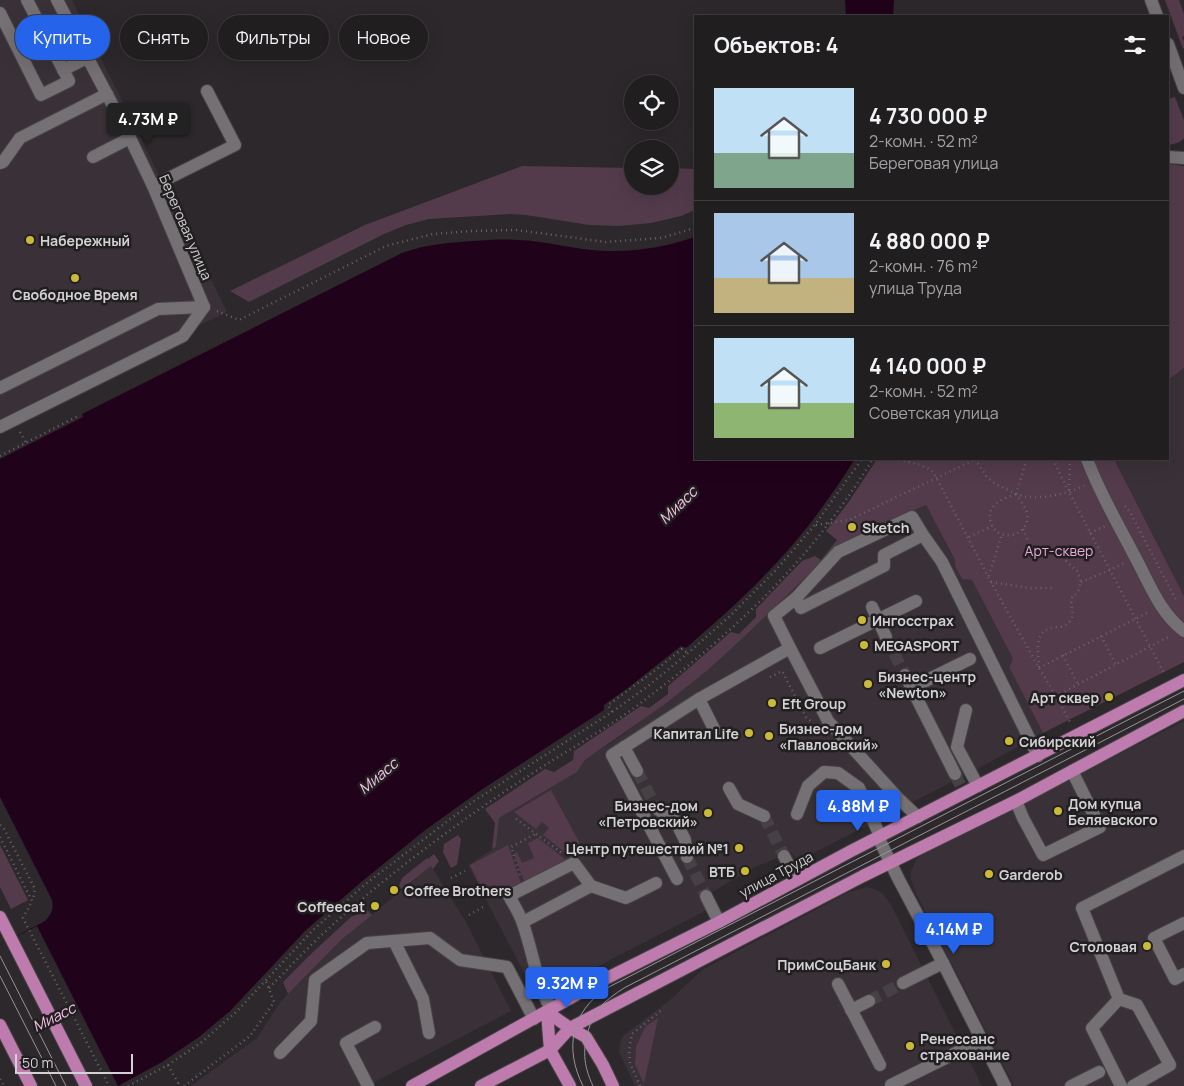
<!DOCTYPE html>
<html lang="ru">
<head>
<meta charset="utf-8">
<style>
	:root { --surface:#211e20; --page:#292729; --text:#f1f3f6; --muted:#a2a2a5; --line:#3e3c3e; --accent:#2563eb }
	body { margin:0; font-family:Manrope,sans-serif; background:var(--page); color:var(--text); height:100vh; display:flex; flex-direction:column; font-size:19px; white-space:nowrap }
	* { box-sizing:border-box; margin:0 }
	p { font-size:16px; color:var(--muted) }
	.icon { flex:none; width:28px; height:28px; fill:none; stroke:currentColor; stroke-width:2; stroke-linecap:round; stroke-linejoin:round }
	.map { position:relative; flex:1; overflow:hidden }
	.sheet { position:absolute; left:694px; top:15px; width:475px; height:445px; display:flex; flex-direction:column; background:var(--surface); border-radius:0px; box-shadow:0 5px 20px #0002,0 0 0 1px var(--line) }
	.sheet>* { flex:none }
	.hud { position:absolute; left:15px; top:15px; width:475px; height:45px; display:flex; gap:10px }
	.tools { position:absolute; left:624px; top:75px; display:grid; gap:10px }
	.tools a { display:grid; place-items:center; width:55px; height:55px; border-radius:50%; background:var(--surface); box-shadow:0 5px 20px #0002,0 0 0 1px var(--line); font-size:25px }
	.scale { position:absolute; left:15px; bottom:12px; width:118px; box-sizing:border-box; padding-left:5px; border:2px solid #d3d1d3; border-top:0; font-size:14px; line-height:18px; white-space:nowrap; color:#d3d1d3; -webkit-text-stroke:4px #221f21; paint-order:stroke }
	.price { position:absolute; translate:-50% -42px; padding:0 11px; border-radius:5px; background:var(--accent); color:#fff; font-size:16px; line-height:32px; filter:drop-shadow(0 1px 2px #0008) }
	.price::after { content:''; position:absolute; left:50%; top:30px; width:15px; height:11px; margin-left:-8px; background:inherit; clip-path:polygon(0 0,100% 0,50% 100%) }
	.price.selected { background:#222; color:#fff }
	ul { padding:0; list-style:none }
	li { display:flex; align-items:center; gap:15px; height:125px; padding:0 20px }
	li+li { border-top:1px solid var(--line) }
	li span { display:grid; place-items:center; flex:none; width:140px; height:100px; border-radius:0px; color:#555 }
	li>.icon { margin-inline-start:auto }
	span .icon { width:60px; height:60px; fill:#fffc; stroke-width:1 }
	li b { font-size:21px }
	h2 { display:flex; justify-content:space-between; align-items:center; height:60px; padding:0 20px; font-size:21px }
	.chip { padding:0 18px; border-radius:22px; background:var(--surface); box-shadow:0 5px 20px #0002,0 0 0 1px var(--line); font-size:18px; line-height:45px }
	.chip.selected { background:var(--accent); color:#fff }
	.map>svg:first-child { display:block }
	.built { fill:#393137 }
	.green { fill:#533b4c }
	.water { fill:#21021b }
	.pier { fill:#2c282b }
	.lines { fill:none; stroke-linecap:round; stroke-linejoin:round }
	.minor-tunnel { stroke:#454144; stroke-width:12; stroke-dasharray:12 6; stroke-linecap:butt }
	.minor-casing { stroke:#464345; stroke-width:14 }
	.major-casing { stroke:#464345; stroke-width:14 }
	.path { stroke:#686568; stroke-width:2.5; stroke-dasharray:1 4; stroke-linecap:butt }
	.minor { stroke:#747073; stroke-width:12 }
	.major { stroke:#be7cae; stroke-width:12 }
	.tram { stroke:#969395; stroke-width:1 }
	.poi-dot { fill:#cbba39; stroke:#221f21; stroke-width:2 }
	.labels { text-anchor:middle; dominant-baseline:central; stroke-width:5; stroke-linejoin:round; paint-order:stroke }
	.street-label { font-size:14px; fill:#d3d1d3; stroke:#221f21 }
	.poi-label { font-size:14px; font-weight:bold; fill:#d3d1d3; stroke:#221f21; text-anchor:start }
	.park-label { font-size:14px; fill:#eaa8d7; stroke:#221f21 }
	.water-label { font-size:15px; font-style:italic; fill:#f8c2e8; stroke:#221f21 }
</style>
</head>
<body>
<div class="map">
<svg width="1184" height="1086" viewBox="0 0 1184 1086">
	<rect width="100%" height="100%" fill="#2c282b"/>
	<!-- built -->
	<g class="built">
		<path d="M0 0H72L227 312 0 423Z"/>
		<path d="M1184 368V596L1114 459H1168V380Z"/>
		<path d="M926 505 955 560V566L962 579 972 580 1013 659 1009 667 1043 733 977 769 798 861 791 852 753 868 702 898 707 910 579 976 536 996 468 865 496 847 499 818 577 772 585 760 618 738 709 669 744 637 809 574 838 540 874 529Z"/>
		<path d="M1184 721V1086H1014L915 891 911 879V871L917 858 927 852Z"/>
		<path d="M431 866 466 922 511 1011 371 1084 361 1086H191L257 1038 281 1001 341 940Z"/>
		<path d="M867 887 874 889 882 893 890 903 982 1086H635L619 1052 620 1043 624 1035 670 1000 702 970 849 892Z"/>
	</g>
	<!-- green -->
	<g class="green">
		<path d="M1165 0H1179L1184 14V36L1182 37 1184 41V48L1183 49Z"/>
		<path d="M1175 97 1184 120V138C1180 143 1173 145 1168 144V99Z"/>
		<path d="M1168 164 1184 166V368L1168 380Z"/>
		<path d="M522 166 632 168V186H670V168L695 169V210L681 216 651 223 619 226 589 225 526 215 510 214 429 219 406 225 384 234 249 302 230 291 365 225Z"/>
		<path d="M877 459H1114L1184 596V662L1043 733 1009 667 1013 659 972 580 962 579 955 566V560L926 505 841 544 815 571H812L744 637 709 669 665 704 585 760 577 772 499 818 496 847 492 849 495 823 485 809 545 769 554 772 573 760 574 751 641 706 649 708 668 694V686L731 632 739 634 756 617V609L802 561 815 556 821 560 837 540 826 531 848 503Z"/>
		<path d="M551 790 584 851 572 858 543 835 549 828 542 822 536 829 514 812Z"/>
		<path d="M458 835 461 839 457 865 451 868 443 852 444 844Z"/>
		<path d="M538 838 566 860 524 881 514 854 517 852 522 863 534 858 528 843Z"/>
		<path d="M0 845 28 900 11 909 0 887Z"/>
		<path d="M508 845 521 883 487 899 470 865Z"/>
		<path d="M434 854 439 861 433 869 431 866 402 889 399 886 402 878 427 858 428 859Z"/>
		<path d="M367 910 372 915 341 940 288 994 283 982 312 953 351 917Z"/>
		<path d="M658 1018 644 1084 635 1064 636 1047 645 1027Z"/>
	</g>
	<!-- water -->
	<g class="water">
		<path d="M845 0H894L893 16H846Z"/>
		<path d="M695 237V459H855C832 495 808 529 779 560 750 592 718 620 686 648L681 646 628 688 604 705V710L481 790 424 831 360 883 305 931 230 1011 199 1037 162 1062 118 1086H0V945L45 921C51 915 54 909 52 900L0 797V459L83 417 82 414 402 253C428 244 446 243 473 241 488 240 503 239 519 240 549 241 579 251 609 251 638 252 668 246 695 237Z"/>
	</g>
	<!-- pier -->
	<path class="pier" d="M37 926 118 1086H0V945Z"/>
	<g class="lines">
		<!-- minor-tunnel -->
		<g class="minor-tunnel">
			<path d="M886 637 905 675"/>
			<path d="M637 771 657 809"/>
			<path d="M955 774 964 793"/>
			<path d="M764 816 784 856"/>
			<path d="M687 857 706 896"/>
			<path d="M869 1001 903 983"/>
		</g>
		<defs>
			<g id="minor">
				<path d="M57 0 130 138 153 186 204 307"/>
				<path d="M1151 0 1157 16"/>
				<path d="M0 13 41 95 69 81 27 0"/>
				<path d="M1168 44 1184 88"/>
				<path d="M63 70 87 58"/>
				<path d="M93 157 130 138"/>
				<path d="M1168 157 1184 158"/>
				<path d="M0 163 3 162 20 138 107 94"/>
				<path d="M153 186 235 145 207 91"/>
				<path d="M0 388 158 309 204 307"/>
				<path d="M0 427 183 336 204 307"/>
				<path d="M1087 459C1099 492 1118 524 1134 555 1149 582 1159 612 1184 631"/>
				<path d="M923 535 912 517 838 552 796 598 801 608 884 566V555L923 535 942 562 1038 756"/>
				<path d="M872 607 886 637"/>
				<path d="M790 648 774 616 796 598"/>
				<path d="M820 648 916 601"/>
				<path d="M905 675 955 774"/>
				<path d="M911 688 970 659"/>
				<path d="M699 699 715 731"/>
				<path d="M966 710 957 747 978 786"/>
				<path d="M624 747 637 771"/>
				<path d="M729 788 738 804 764 816"/>
				<path d="M1016 801 1023 818 1043 855 1100 827 1072 771"/>
				<path d="M657 809 675 820 685 840 687 857"/>
				<path d="M797 814 808 786 824 772 838 773 859 788 880 836"/>
				<path d="M878 837 899 880 943 963 1005 1086"/>
				<path d="M784 856 796 879"/>
				<path d="M677 879 612 755 699 699 790 648 828 721 898 798 918 817"/>
				<path d="M706 896 719 922"/>
				<path d="M523 922 591 886 626 898 656 883"/>
				<path d="M1184 923 1154 938 1175 979 1184 974"/>
				<path d="M394 941 423 999 429 1033"/>
				<path d="M903 983 943 963"/>
				<path d="M838 984 880 1065"/>
				<path d="M1119 999 1092 1028 1121 1086"/>
				<path d="M551 1009C536 982 533 952 523 924 520 914 514 905 509 896L574 863 591 886"/>
				<path d="M851 1010 869 1001"/>
				<path d="M280 1053 311 1021 315 980 367 943 430 938 460 960 507 967 534 1019"/>
				<path d="M368 1086 346 1043 375 1027"/>
				<path d="M892 1086 891 1085 982 1040"/>
				<path d="M1071 1086 1099 1072"/>
				<path d="M1133 1086 1170 1065 1137 1005 1119 999 1082 908 1184 856"/>
			</g>
			<g id="major">
				<path d="M0 917 86 1086"/>
				<path d="M547 1012 570 1028 586 1037 603 1065 613 1086"/>
				<path d="M547 1012 550 1050 570 1086"/>
				<path d="M0 1025 31 1086"/>
				<path d="M412 1086 603 980 719 922 851 851 1184 680"/>
				<path d="M481 1086 550 1050 570 1028 863 876 1016 801 1184 711"/>
			</g>
		</defs>
		<!-- minor casing -->
		<use href="#minor" class="minor-casing"/>
		<!-- major casing -->
		<use href="#major" class="major-casing"/>
		<!-- path -->
		<g class="path">
			<path d="M217 311 239 320 386 246 433 234 472 231 516 230 606 242 661 238 695 228"/>
			<path d="M20 432 26 443"/>
			<path d="M0 456 80 415"/>
			<path d="M894 459 921 465 931 470 936 477 991 582 1039 668 1056 696 1071 724"/>
			<path d="M975 459 986 476 994 483 1016 494 1027 497H1045L1069 492 1084 486"/>
			<path d="M1053 459 1068 491"/>
			<path d="M1070 459 1069 492 1165 675"/>
			<path d="M1016 494C1020 500 1026 507 1027 514 1030 529 1014 539 1001 534 996 532 993 528 991 523 985 505 1003 499 1016 494Z"/>
			<path d="M1016 494 1027 459"/>
			<path d="M1125 506 1130 512 1176 600"/>
			<path d="M816 525 849 520 976 459"/>
			<path d="M1023 529 1029 544 1034 549 1040 551H1055L1060 552 1067 562 1077 571 1081 582C1080 585 1079 590 1077 593 1074 596 1073 594 1072 598 1069 606 1076 614 1070 621 1067 626 1062 627 1057 627 1033 629 1038 649 1039 667"/>
			<path d="M1090 533 1105 526"/>
			<path d="M969 537 992 526"/>
			<path d="M989 576 1002 534"/>
			<path d="M991 582 1029 588H1052"/>
			<path d="M1081 582 1110 570 1124 563"/>
			<path d="M1101 636 1116 665"/>
			<path d="M1063 655 1078 685"/>
			<path d="M1039 668 1149 612"/>
			<path d="M770 677 782 671 806 717 813 723"/>
			<path d="M1056 696 1170 636"/>
			<path d="M612 712 608 705 661 666 682 649 688 653"/>
			<path d="M516 819 563 854"/>
			<path d="M0 825 4 829 35 889 33 899"/>
			<path d="M0 837 32 901 23 918 109 1086"/>
			<path d="M520 875 511 847 537 833"/>
			<path d="M451 878 465 871"/>
			<path d="M469 915 483 907"/>
			<path d="M269 988C288 969 306 949 326 931 366 894 409 860 453 828 483 806 515 784 547 764 578 744 612 725 642 702 700 658 757 609 804 554 829 525 852 492 873 459"/>
			<path d="M168 1065 178 1083 175 1086"/>
			<path d="M0 1079 4 1086"/>
			<path d="M128 1086 168 1065 202 1042 237 1011 313 930 368 882 474 801 612 712 647 687 688 653 729 617 775 571 814 526 862 459"/>
			<path d="M184 1086 250 1036 274 1002 266 981"/>
			<path d="M640 1086 630 1063 629 1050 632 1034 663 1009"/>
		</g>
		<!-- minor -->
		<use href="#minor" class="minor"/>
		<!-- major -->
		<use href="#major" class="major"/>
		<!-- tram -->
		<g class="tram">
			<path d="M0 956 66 1086"/>
			<path d="M0 976 56 1086"/>
			<path d="M583 1086C564 1048 571 1012 607 988L1184 691"/>
			<path d="M593 1086C583 1065 582 1048 590 1025 593 1019 595 1013 599 1008 606 1000 615 994 624 988L1184 699"/>
		</g>
	</g>
	<!-- markers -->
	<g class="poi-dot">
		<circle cx="30" cy="240" r="5"/>
		<circle cx="75" cy="278" r="5"/>
		<circle cx="852" cy="527" r="5"/>
		<circle cx="862" cy="620" r="5"/>
		<circle cx="864" cy="645" r="5"/>
		<circle cx="868" cy="684" r="5"/>
		<circle cx="1109" cy="697" r="5"/>
		<circle cx="772" cy="703" r="5"/>
		<circle cx="749" cy="733" r="5"/>
		<circle cx="769" cy="736" r="5"/>
		<circle cx="1009" cy="741" r="5"/>
		<circle cx="1058" cy="811" r="5"/>
		<circle cx="708" cy="813" r="5"/>
		<circle cx="739" cy="848" r="5"/>
		<circle cx="745" cy="871" r="5"/>
		<circle cx="989" cy="874" r="5"/>
		<circle cx="394" cy="890" r="5"/>
		<circle cx="375" cy="906" r="5"/>
		<circle cx="1147" cy="946" r="5"/>
		<circle cx="886" cy="964" r="5"/>
		<circle cx="910" cy="1046" r="5"/>
	</g>
	<g class="labels">
		<!-- street labels -->
		<g class="street-label">
			<text transform="translate(186 227) rotate(67)">Береговая улица</text>
			<text transform="translate(776 874) rotate(-28)">улица Труда</text>
		</g>
		<!-- poi labels -->
		<g class="poi-label">
			<text x="40" y="240">Набережный</text>
			<text x="75" y="294" text-anchor="middle">Свободное Время</text>
			<text x="862" y="527">Sketch</text>
			<text x="872" y="620">Ингосстрах</text>
			<text x="874" y="645">MEGASPORT</text>
			<text x="878" y="676">Бизнес-центр<tspan x="878" dy="16">«Newton»</tspan></text>
			<text x="1099" y="697" text-anchor="end">Арт сквер</text>
			<text x="782" y="703">Eft Group</text>
			<text x="779" y="728">Бизнес-дом<tspan x="779" dy="16">«Павловский»</tspan></text>
			<text x="739" y="733" text-anchor="end">Капитал Life</text>
			<text x="1019" y="741">Сибирский</text>
			<text x="1068" y="803">Дом купца<tspan x="1068" dy="16">Беляевского</tspan></text>
			<text x="698" y="805" text-anchor="end">Бизнес-дом<tspan x="698" dy="16">«Петровский»</tspan></text>
			<text x="729" y="848" text-anchor="end">Центр путешествий №1</text>
			<text x="735" y="871" text-anchor="end">ВТБ</text>
			<text x="999" y="874">Garderob</text>
			<text x="404" y="890">Coffee Brothers</text>
			<text x="365" y="906" text-anchor="end">Coffeecat</text>
			<text x="1137" y="946" text-anchor="end">Столовая</text>
			<text x="876" y="964" text-anchor="end">ПримСоцБанк</text>
			<text x="920" y="1038">Ренессанс<tspan x="920" dy="16">страхование</tspan></text>
		</g>
		<!-- park labels -->
		<g class="park-label">
			<text x="1059" y="550">Арт-сквер</text>
		</g>
		<!-- water labels -->
		<g class="water-label">
			<text transform="translate(678 505) rotate(-44)">Миасс</text>
			<text transform="translate(378 776) rotate(-40)">Миасс</text>
			<text transform="translate(54 1017) rotate(-27)">Миасс</text>
		</g>
	</g>
</svg>
<div class="tools">
<a><svg class="icon" aria-label="locate" viewBox="0 0 24 24"><circle cx="12" cy="12" r="6"/><path d="M12 2v4M12 18v4M2 12h4M18 12h4"/></svg></a>
<a><svg class="icon" aria-label="layers" viewBox="0 0 24 24"><path d="M12 4l9 5-9 5-9-5zM3 14l9 5 9-5"/></svg></a>
</div>
<div class="scale">50 m</div>
<b class="price selected" style="left:148px;top:145px">4.73M ₽</b>
<b class="price" style="left:858px;top:832px">4.88M ₽</b>
<b class="price" style="left:954px;top:955px">4.14M ₽</b>
<b class="price" style="left:567px;top:1009px">9.32M ₽</b>
<div class="hud">
<a class="chip selected">Купить</a>
<a class="chip">Снять</a>
<a class="chip">Фильтры</a>
<a class="chip">Новое</a>
</div>
<section class="sheet">
<h2>Объектов: 4<svg class="icon" aria-label="filters" viewBox="0 0 24 24"><path d="M4 7h16M4 17h16"/><circle cx="9" cy="7" r="2"/><circle cx="15" cy="17" r="2"/></svg></h2>
<ul>
<li><span style="background:linear-gradient(#bfe0f5 65%,#7fa58c 0)"><svg class="icon" aria-label="home" viewBox="0 0 24 24"><path d="M3 11l9-7 9 7M6 9v11h12V9"/></svg></span><div><b>4 730 000 ₽</b><p>2-комн. · 52 m²</p><p>Береговая улица</p></div></li>
<li><span style="background:linear-gradient(#a9c7e8 65%,#c2b280 0)"><svg class="icon" aria-label="home" viewBox="0 0 24 24"><path d="M3 11l9-7 9 7M6 9v11h12V9"/></svg></span><div><b>4 880 000 ₽</b><p>2-комн. · 76 m²</p><p>улица Труда</p></div></li>
<li><span style="background:linear-gradient(#bfe0f5 65%,#8fb573 0)"><svg class="icon" aria-label="home" viewBox="0 0 24 24"><path d="M3 11l9-7 9 7M6 9v11h12V9"/></svg></span><div><b>4 140 000 ₽</b><p>2-комн. · 52 m²</p><p>Советская улица</p></div></li>
</ul>
</section>
</div>
</body>
</html>
